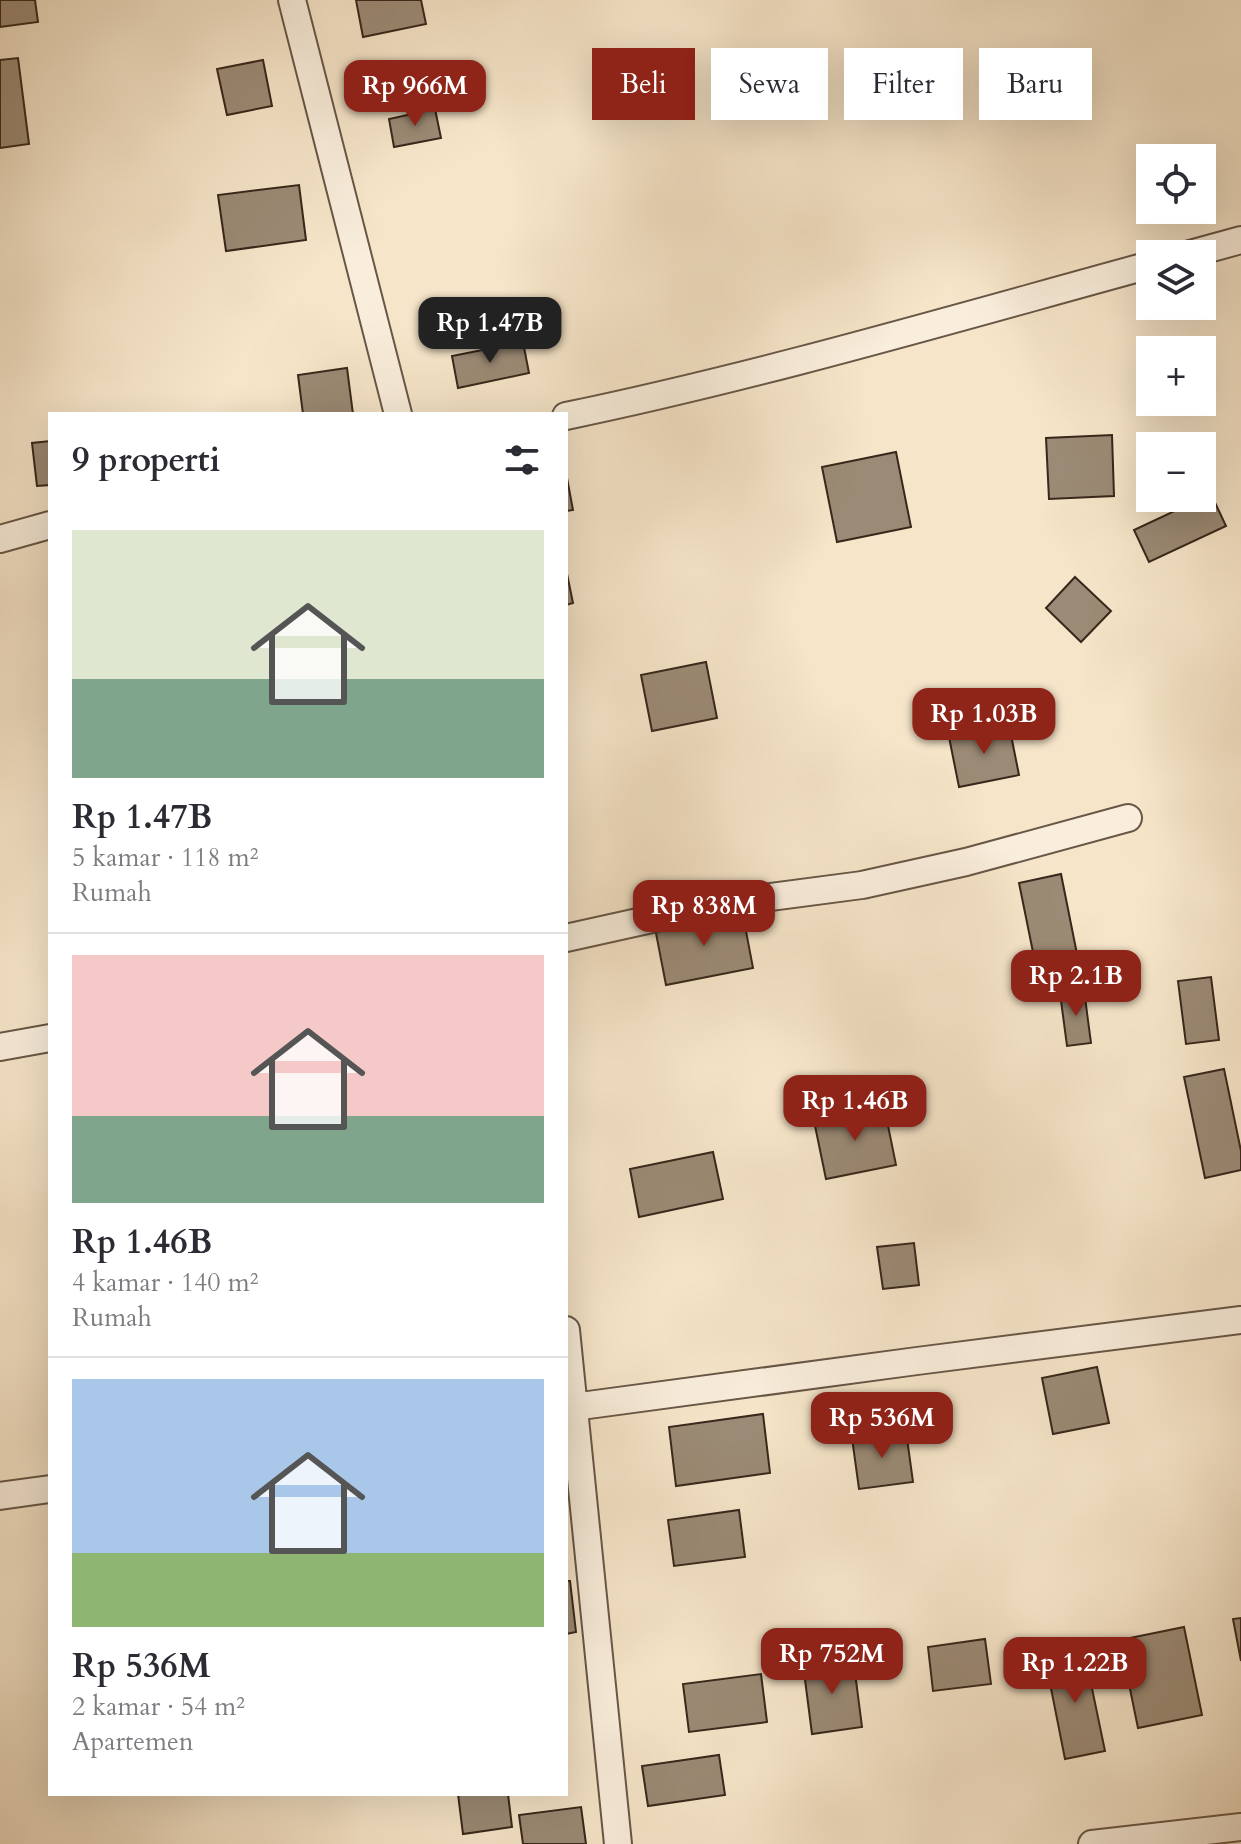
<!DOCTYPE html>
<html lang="id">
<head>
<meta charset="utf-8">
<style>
	:root { --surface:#fff; --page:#f2f2f3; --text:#2b2b33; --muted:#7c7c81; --line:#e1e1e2; --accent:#8f2418 }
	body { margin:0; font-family:Cardo,serif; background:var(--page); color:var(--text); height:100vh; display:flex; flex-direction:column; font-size:30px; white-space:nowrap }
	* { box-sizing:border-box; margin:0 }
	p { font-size:26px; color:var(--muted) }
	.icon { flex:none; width:44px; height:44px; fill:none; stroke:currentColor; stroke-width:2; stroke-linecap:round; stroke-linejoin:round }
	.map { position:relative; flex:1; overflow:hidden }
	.side { position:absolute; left:48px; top:412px; width:520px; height:1384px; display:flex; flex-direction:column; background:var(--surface); border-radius:0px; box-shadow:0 8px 32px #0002 }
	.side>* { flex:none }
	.guide { position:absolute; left:592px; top:48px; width:528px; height:72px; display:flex; gap:16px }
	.tools { position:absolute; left:1136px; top:144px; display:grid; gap:16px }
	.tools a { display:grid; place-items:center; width:80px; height:80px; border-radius:0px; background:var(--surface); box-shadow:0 8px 32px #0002; font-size:40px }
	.price { position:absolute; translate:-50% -68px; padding:0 18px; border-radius:16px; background:var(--accent); color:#fff; font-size:26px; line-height:52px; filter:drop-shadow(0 2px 4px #0008) }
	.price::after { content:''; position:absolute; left:50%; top:48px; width:24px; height:18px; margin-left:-12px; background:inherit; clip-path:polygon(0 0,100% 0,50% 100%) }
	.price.selected { background:#222; color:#fff }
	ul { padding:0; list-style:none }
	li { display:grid; align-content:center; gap:16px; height:424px; padding:0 24px }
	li+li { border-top:2px solid var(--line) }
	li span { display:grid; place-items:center; height:248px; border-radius:0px; color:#555 }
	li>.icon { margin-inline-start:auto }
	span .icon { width:144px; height:144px; fill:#fffc; stroke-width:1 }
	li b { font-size:34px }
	h2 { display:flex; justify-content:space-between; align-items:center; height:96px; padding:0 24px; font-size:34px }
	.tag { padding:0 28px; border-radius:0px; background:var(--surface); box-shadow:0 8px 32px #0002; font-size:28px; line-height:72px }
	.tag.selected { background:var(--accent); color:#fff }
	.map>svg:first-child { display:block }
	.building { fill:#9b8a75; stroke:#38271b; stroke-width:2 }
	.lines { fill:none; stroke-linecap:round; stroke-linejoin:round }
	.minor-casing { stroke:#685646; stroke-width:30 }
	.minor { stroke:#f9eedc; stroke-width:26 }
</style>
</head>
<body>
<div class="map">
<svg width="1241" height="1844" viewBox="0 0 1241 1844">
	<rect width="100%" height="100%" fill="#f6e5c9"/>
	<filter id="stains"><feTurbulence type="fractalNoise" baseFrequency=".0025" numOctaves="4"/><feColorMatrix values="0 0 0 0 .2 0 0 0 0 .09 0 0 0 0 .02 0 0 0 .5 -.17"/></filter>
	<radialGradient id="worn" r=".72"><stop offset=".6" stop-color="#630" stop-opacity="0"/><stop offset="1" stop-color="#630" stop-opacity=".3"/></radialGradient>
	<!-- building -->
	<g class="building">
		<path d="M0 0H35L38 22 0 27Z"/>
		<path d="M356 0H421L426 24 363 37Z"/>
		<path d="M18 58 29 144 0 148V60Z"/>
		<path d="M263 60 272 106 227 115 217 69Z"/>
		<path d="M445 65 451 93 403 104 397 74Z"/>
		<path d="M435 109 441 138 394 147 389 119Z"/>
		<path d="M299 185 306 240 226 251 218 195Z"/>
		<path d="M523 342 529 373 458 388 452 356Z"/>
		<path d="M347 368 353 414H303L298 375Z"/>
		<path d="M1112 435 1114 496 1049 499 1046 438Z"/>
		<path d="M50 441V485L37 486 32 443Z"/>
		<path d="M896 452 911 527 837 542 822 467Z"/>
		<path d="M567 478 573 510 566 511V479Z"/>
		<path d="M1211 494 1226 526 1149 562 1134 530Z"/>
		<path d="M566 569 573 603 566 605Z"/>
		<path d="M1075 577 1111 611 1081 642 1046 608Z"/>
		<path d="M706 662 717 718 652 731 641 675Z"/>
		<path d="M1009 725 1019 775 959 787 949 737Z"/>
		<path d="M1061 874 1077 954 1035 962 1019 883Z"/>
		<path d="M742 910 753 968 666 985 655 928Z"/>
		<path d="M1211 977 1219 1040 1186 1044 1178 981Z"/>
		<path d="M1084 990 1091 1043 1067 1046 1060 993Z"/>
		<path d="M1224 1069 1241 1151V1170L1205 1178 1184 1077Z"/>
		<path d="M884 1106 896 1165 826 1179 814 1121Z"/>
		<path d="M713 1152 723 1199 639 1217 630 1169Z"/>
		<path d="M914 1243 919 1285 883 1289 877 1247Z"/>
		<path d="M1097 1367 1109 1423 1053 1434 1042 1378Z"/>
		<path d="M763 1414 770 1473 676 1486 669 1427Z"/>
		<path d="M906 1431 913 1482 859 1489 852 1438Z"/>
		<path d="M739 1510 745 1557 674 1566 668 1520Z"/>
		<path d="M566 1581H570L576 1632 566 1634Z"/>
		<path d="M1241 1618V1661L1233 1619Z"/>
		<path d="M1184 1627 1202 1715 1138 1728 1120 1640Z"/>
		<path d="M985 1639 991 1684 933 1691 928 1647Z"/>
		<path d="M1084 1650 1105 1751 1065 1759 1045 1658Z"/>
		<path d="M853 1657 862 1727 812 1734 803 1664Z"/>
		<path d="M761 1674 767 1722 689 1732 683 1684Z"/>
		<path d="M719 1755 725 1795 648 1806 642 1766Z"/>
		<path d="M458 1794H508L512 1827 463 1834Z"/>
		<path d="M581 1807 586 1844H523L519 1815Z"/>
	</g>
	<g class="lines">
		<defs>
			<g id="minor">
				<path d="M292 0 398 414"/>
				<path d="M1190 254 1241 240"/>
				<path d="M566 416C763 375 956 318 1150 265"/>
				<path d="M0 539 50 525"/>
				<path d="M566 938 724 903 862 885 966 862 1128 818"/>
				<path d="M0 1047 50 1038"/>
				<path d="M566 1330 618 1844"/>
				<path d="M566 1408 917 1361 1241 1320"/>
				<path d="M0 1496 50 1489"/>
				<path d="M1092 1844 1241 1827"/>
			</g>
		</defs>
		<!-- minor casing -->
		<use href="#minor" class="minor-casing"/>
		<!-- minor -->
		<use href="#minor" class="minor"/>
	</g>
	<rect width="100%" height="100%" filter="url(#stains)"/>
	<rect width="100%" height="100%" fill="url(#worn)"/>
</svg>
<div class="tools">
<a><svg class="icon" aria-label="locate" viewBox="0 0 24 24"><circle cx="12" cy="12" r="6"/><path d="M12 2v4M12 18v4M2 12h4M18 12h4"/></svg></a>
<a><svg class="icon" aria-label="layers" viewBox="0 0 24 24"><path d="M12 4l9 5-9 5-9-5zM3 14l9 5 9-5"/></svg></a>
<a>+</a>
<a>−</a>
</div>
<b class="price" style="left:415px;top:128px">Rp 966M</b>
<b class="price selected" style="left:490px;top:365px">Rp 1.47B</b>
<b class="price" style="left:984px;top:756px">Rp 1.03B</b>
<b class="price" style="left:704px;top:948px">Rp 838M</b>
<b class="price" style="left:1076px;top:1018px">Rp 2.1B</b>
<b class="price" style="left:855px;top:1143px">Rp 1.46B</b>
<b class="price" style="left:882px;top:1460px">Rp 536M</b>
<b class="price" style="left:832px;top:1696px">Rp 752M</b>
<b class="price" style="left:1075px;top:1705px">Rp 1.22B</b>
<div class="guide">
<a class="tag selected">Beli</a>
<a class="tag">Sewa</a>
<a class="tag">Filter</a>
<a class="tag">Baru</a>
</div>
<section class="side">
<h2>9 properti<svg class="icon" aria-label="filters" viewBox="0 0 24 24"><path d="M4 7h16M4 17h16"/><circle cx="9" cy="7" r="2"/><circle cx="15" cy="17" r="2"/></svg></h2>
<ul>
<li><span style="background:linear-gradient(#dfe7d0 60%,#7fa58c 0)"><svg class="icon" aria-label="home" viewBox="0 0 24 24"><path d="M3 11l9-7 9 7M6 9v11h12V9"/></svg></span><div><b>Rp 1.47B</b><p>5 kamar · 118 m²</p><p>Rumah</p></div></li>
<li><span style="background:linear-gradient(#f6c9c9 65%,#7fa58c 0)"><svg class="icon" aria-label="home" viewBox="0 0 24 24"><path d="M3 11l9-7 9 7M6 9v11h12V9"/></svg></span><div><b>Rp 1.46B</b><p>4 kamar · 140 m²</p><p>Rumah</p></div></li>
<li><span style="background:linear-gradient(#a9c7e8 70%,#8fb573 0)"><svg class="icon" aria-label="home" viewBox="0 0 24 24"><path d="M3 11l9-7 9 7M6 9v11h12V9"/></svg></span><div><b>Rp 536M</b><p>2 kamar · 54 m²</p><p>Apartemen</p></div></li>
</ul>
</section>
</div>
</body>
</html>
